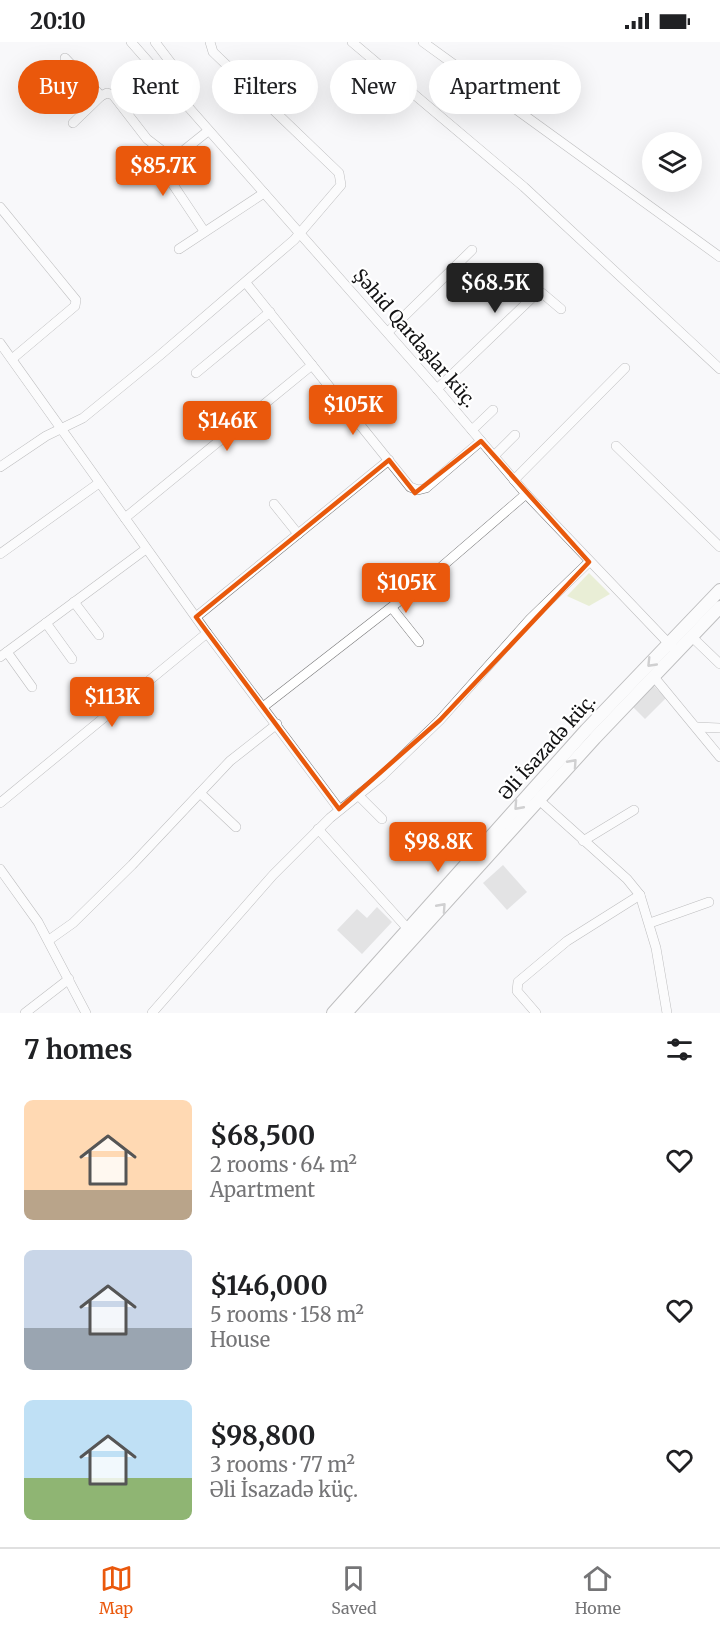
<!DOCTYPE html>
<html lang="en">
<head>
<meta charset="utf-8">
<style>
	:root { --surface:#fff; --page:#f2f2f2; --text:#202124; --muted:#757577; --line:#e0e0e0; --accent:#ea580c }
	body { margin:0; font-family:Merriweather,serif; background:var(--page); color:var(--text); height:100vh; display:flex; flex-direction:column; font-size:22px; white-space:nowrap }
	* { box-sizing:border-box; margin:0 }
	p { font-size:20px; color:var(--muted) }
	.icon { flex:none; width:33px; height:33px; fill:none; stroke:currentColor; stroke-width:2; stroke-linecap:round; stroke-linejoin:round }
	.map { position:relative; height:971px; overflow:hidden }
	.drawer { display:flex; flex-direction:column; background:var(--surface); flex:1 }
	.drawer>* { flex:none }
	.banner { position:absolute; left:18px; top:18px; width:684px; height:54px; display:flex; gap:12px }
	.fabs { position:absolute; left:642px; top:90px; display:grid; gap:12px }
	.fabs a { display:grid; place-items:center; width:60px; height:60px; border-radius:50%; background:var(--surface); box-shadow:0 6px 24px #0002; font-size:30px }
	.price { position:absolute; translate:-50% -51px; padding:0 14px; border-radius:6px; background:var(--accent); color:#fff; font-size:20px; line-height:39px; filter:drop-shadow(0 2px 3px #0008) }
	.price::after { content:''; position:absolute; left:50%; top:36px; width:18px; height:14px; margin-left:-9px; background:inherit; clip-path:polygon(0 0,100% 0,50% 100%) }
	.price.selected { background:#222; color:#fff }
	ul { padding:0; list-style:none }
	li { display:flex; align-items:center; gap:18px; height:150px; padding:0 24px }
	li span { display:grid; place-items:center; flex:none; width:168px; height:120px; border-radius:9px; color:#555 }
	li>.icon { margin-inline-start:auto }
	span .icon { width:72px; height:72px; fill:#fffc; stroke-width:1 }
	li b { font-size:26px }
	h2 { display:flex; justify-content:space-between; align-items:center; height:72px; padding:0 24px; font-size:26px }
	.chip { padding:0 21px; border-radius:27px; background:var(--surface); box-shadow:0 6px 24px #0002; font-size:21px; line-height:54px }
	.chip.selected { background:var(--accent); color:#fff }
	.status { display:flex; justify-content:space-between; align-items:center; height:42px; padding:0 30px; background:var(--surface); direction:ltr }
	.status svg { height:16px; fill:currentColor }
	.tabs { display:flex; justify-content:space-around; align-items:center; height:84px; border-top:2px solid var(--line); background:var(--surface); font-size:16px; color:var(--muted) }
	.tabs a { display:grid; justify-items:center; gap:3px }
	.tabs .selected { color:var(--accent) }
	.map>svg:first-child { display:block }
	.green { fill:#d7e3ab }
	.building { fill:#c9cacb }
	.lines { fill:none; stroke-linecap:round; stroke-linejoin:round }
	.minor-casing { stroke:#787879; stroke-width:10 }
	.major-casing { stroke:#787879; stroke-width:14 }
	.minor { stroke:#fff; stroke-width:9 }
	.major { stroke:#fff; stroke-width:12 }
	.oneway { stroke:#a0a0a1 }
	.marked { fill:none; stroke:#e8590c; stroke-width:4.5; stroke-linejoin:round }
	.labels { text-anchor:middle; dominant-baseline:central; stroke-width:4.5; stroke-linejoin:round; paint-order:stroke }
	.street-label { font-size:18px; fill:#121213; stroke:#fff }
</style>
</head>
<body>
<div class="status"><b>20:10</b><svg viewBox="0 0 49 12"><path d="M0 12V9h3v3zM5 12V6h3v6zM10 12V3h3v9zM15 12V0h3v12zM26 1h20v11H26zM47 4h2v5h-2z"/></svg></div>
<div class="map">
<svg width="720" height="971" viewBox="0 0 720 971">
	<rect width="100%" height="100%" fill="#f8f8fa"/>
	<!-- green -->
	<path class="green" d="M589 531 610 552 589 564 567 554Z"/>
	<!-- building -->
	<g class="building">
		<path d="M653 643 666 656 645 677 632 664Z"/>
		<path d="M503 823 527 850 507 868 483 841Z"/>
		<path d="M377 865 392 880 362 912 337 888 357 867 367 876Z"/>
	</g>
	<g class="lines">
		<defs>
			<g id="minor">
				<path d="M131 0 437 347 526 452 673 606"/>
				<path d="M155 0 174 25 173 31 166 40"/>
				<path d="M352 0 524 145 720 327"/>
				<path d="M423 0 720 215"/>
				<path d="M65 16 101 54 107 51 113 53 147 97 173 117 208 89"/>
				<path d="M73 81 101 54"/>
				<path d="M173 117 168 135 204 189"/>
				<path d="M0 165 76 258 75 264 12 317"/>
				<path d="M179 207 264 151"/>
				<path d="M246 241 410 445 418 448 426 446 481 399"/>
				<path d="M388 290 472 208"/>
				<path d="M0 301 207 591 339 767"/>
				<path d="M196 331 270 270"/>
				<path d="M437 347 536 252 542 251 561 267"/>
				<path d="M472 388 493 368"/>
				<path d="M616 404 720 505"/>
				<path d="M494 414 515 393"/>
				<path d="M0 425 46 394 83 376 159 314 294 198 341 143 339 131 213 10 210 0"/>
				<path d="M514 438 625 326"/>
				<path d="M274 462 298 492"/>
				<path d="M125 476 312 323"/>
				<path d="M0 512 99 441"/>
				<path d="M74 560 99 593"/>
				<path d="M392 566 419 600"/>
				<path d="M196 575 389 418"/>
				<path d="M46 581 72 617"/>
				<path d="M692 595 720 622"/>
				<path d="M7 610 32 645"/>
				<path d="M0 615 146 507"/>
				<path d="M654 635 720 715"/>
				<path d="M263 665 425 539 526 452"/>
				<path d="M696 685 720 686"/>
				<path d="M200 751 236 785"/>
				<path d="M358 753 382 777"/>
				<path d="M539 758 627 837 640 853 656 906 667 971"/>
				<path d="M0 761 207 591"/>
				<path d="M318 787 408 887"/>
				<path d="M583 799 634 768"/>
				<path d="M0 827 38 880 86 971"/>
				<path d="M650 881 709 860"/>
				<path d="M49 898 73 881 132 823 230 719 277 682"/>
				<path d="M25 971 69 937"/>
				<path d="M152 971 273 833 330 776 382 734 440 678 530 577 589 520"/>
				<path d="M536 971 517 949 518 940 567 899 640 853"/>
			</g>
			<g id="major">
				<path d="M333 971 586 688 720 548"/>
				<path d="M346 971 595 696 720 565"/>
			</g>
		</defs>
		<!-- minor casing -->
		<use href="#minor" class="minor-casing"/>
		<!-- major casing -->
		<use href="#major" class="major-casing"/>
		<!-- minor -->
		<use href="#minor" class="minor"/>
		<!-- major -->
		<use href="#major" class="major"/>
	</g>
	<!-- one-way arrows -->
	<defs><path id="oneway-chevron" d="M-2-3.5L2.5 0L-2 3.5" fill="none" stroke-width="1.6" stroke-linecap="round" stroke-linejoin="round" transform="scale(1.5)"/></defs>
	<g class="oneway">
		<use href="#oneway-chevron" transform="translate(651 621) rotate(134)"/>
		<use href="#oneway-chevron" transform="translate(573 721) rotate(-48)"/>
		<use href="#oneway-chevron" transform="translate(518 764) rotate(132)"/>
		<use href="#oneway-chevron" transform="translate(442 865) rotate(-48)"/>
	</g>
	<!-- marked area -->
	<path d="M0 0H720V971H0ZM481 399 589 520 440 678 339 767 196 575 389 418 415 451Z" fill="#f8f8fa" fill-opacity=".55" fill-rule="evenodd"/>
	<path class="marked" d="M481 399 589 520 440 678 339 767 196 575 389 418 415 451Z"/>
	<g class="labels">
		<!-- street labels -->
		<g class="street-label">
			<text transform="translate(415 296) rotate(49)">Şəhid Qardaşlar küç.</text>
			<text transform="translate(547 705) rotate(-48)">Əli İsazadə küç.</text>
		</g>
	</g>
</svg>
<div class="fabs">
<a><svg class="icon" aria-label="layers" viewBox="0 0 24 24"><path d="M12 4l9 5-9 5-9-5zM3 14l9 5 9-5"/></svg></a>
</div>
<b class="price" style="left:163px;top:155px">$85.7K</b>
<b class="price selected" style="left:495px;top:272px">$68.5K</b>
<b class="price" style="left:353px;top:394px">$105K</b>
<b class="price" style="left:227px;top:410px">$146K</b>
<b class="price" style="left:406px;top:572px">$105K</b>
<b class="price" style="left:112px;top:686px">$113K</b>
<b class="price" style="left:438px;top:831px">$98.8K</b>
<div class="banner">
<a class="chip selected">Buy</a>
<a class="chip">Rent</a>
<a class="chip">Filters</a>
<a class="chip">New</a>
<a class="chip">Apartment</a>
</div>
</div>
<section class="drawer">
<h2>7 homes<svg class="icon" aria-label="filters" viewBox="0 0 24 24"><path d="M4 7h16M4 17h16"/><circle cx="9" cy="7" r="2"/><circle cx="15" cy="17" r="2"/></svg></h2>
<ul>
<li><span style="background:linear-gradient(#ffd9b3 75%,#b9a48a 0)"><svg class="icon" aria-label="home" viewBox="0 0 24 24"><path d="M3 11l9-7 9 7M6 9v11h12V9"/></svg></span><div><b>$68,500</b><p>2 rooms · 64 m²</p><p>Apartment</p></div><svg class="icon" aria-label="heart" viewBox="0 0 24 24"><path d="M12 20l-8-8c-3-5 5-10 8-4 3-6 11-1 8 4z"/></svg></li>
<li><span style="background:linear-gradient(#c9d6e8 65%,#9aa5b1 0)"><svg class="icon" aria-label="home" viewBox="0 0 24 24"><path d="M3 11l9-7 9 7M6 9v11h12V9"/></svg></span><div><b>$146,000</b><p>5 rooms · 158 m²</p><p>House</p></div><svg class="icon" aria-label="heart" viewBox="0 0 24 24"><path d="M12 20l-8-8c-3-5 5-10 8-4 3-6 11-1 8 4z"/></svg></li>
<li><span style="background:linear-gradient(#bfe0f5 65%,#8fb573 0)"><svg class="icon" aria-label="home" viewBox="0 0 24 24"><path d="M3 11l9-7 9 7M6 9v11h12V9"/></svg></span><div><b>$98,800</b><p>3 rooms · 77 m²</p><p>Əli İsazadə küç.</p></div><svg class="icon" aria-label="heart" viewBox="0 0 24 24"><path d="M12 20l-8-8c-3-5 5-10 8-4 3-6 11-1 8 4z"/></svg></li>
</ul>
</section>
<nav class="tabs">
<a class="selected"><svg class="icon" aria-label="map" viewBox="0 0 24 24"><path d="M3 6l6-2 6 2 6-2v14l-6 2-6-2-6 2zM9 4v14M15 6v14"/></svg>Map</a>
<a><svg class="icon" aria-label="saved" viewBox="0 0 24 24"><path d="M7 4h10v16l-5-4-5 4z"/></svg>Saved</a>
<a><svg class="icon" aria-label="home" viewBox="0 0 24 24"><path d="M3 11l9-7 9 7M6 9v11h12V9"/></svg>Home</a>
</nav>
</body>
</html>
